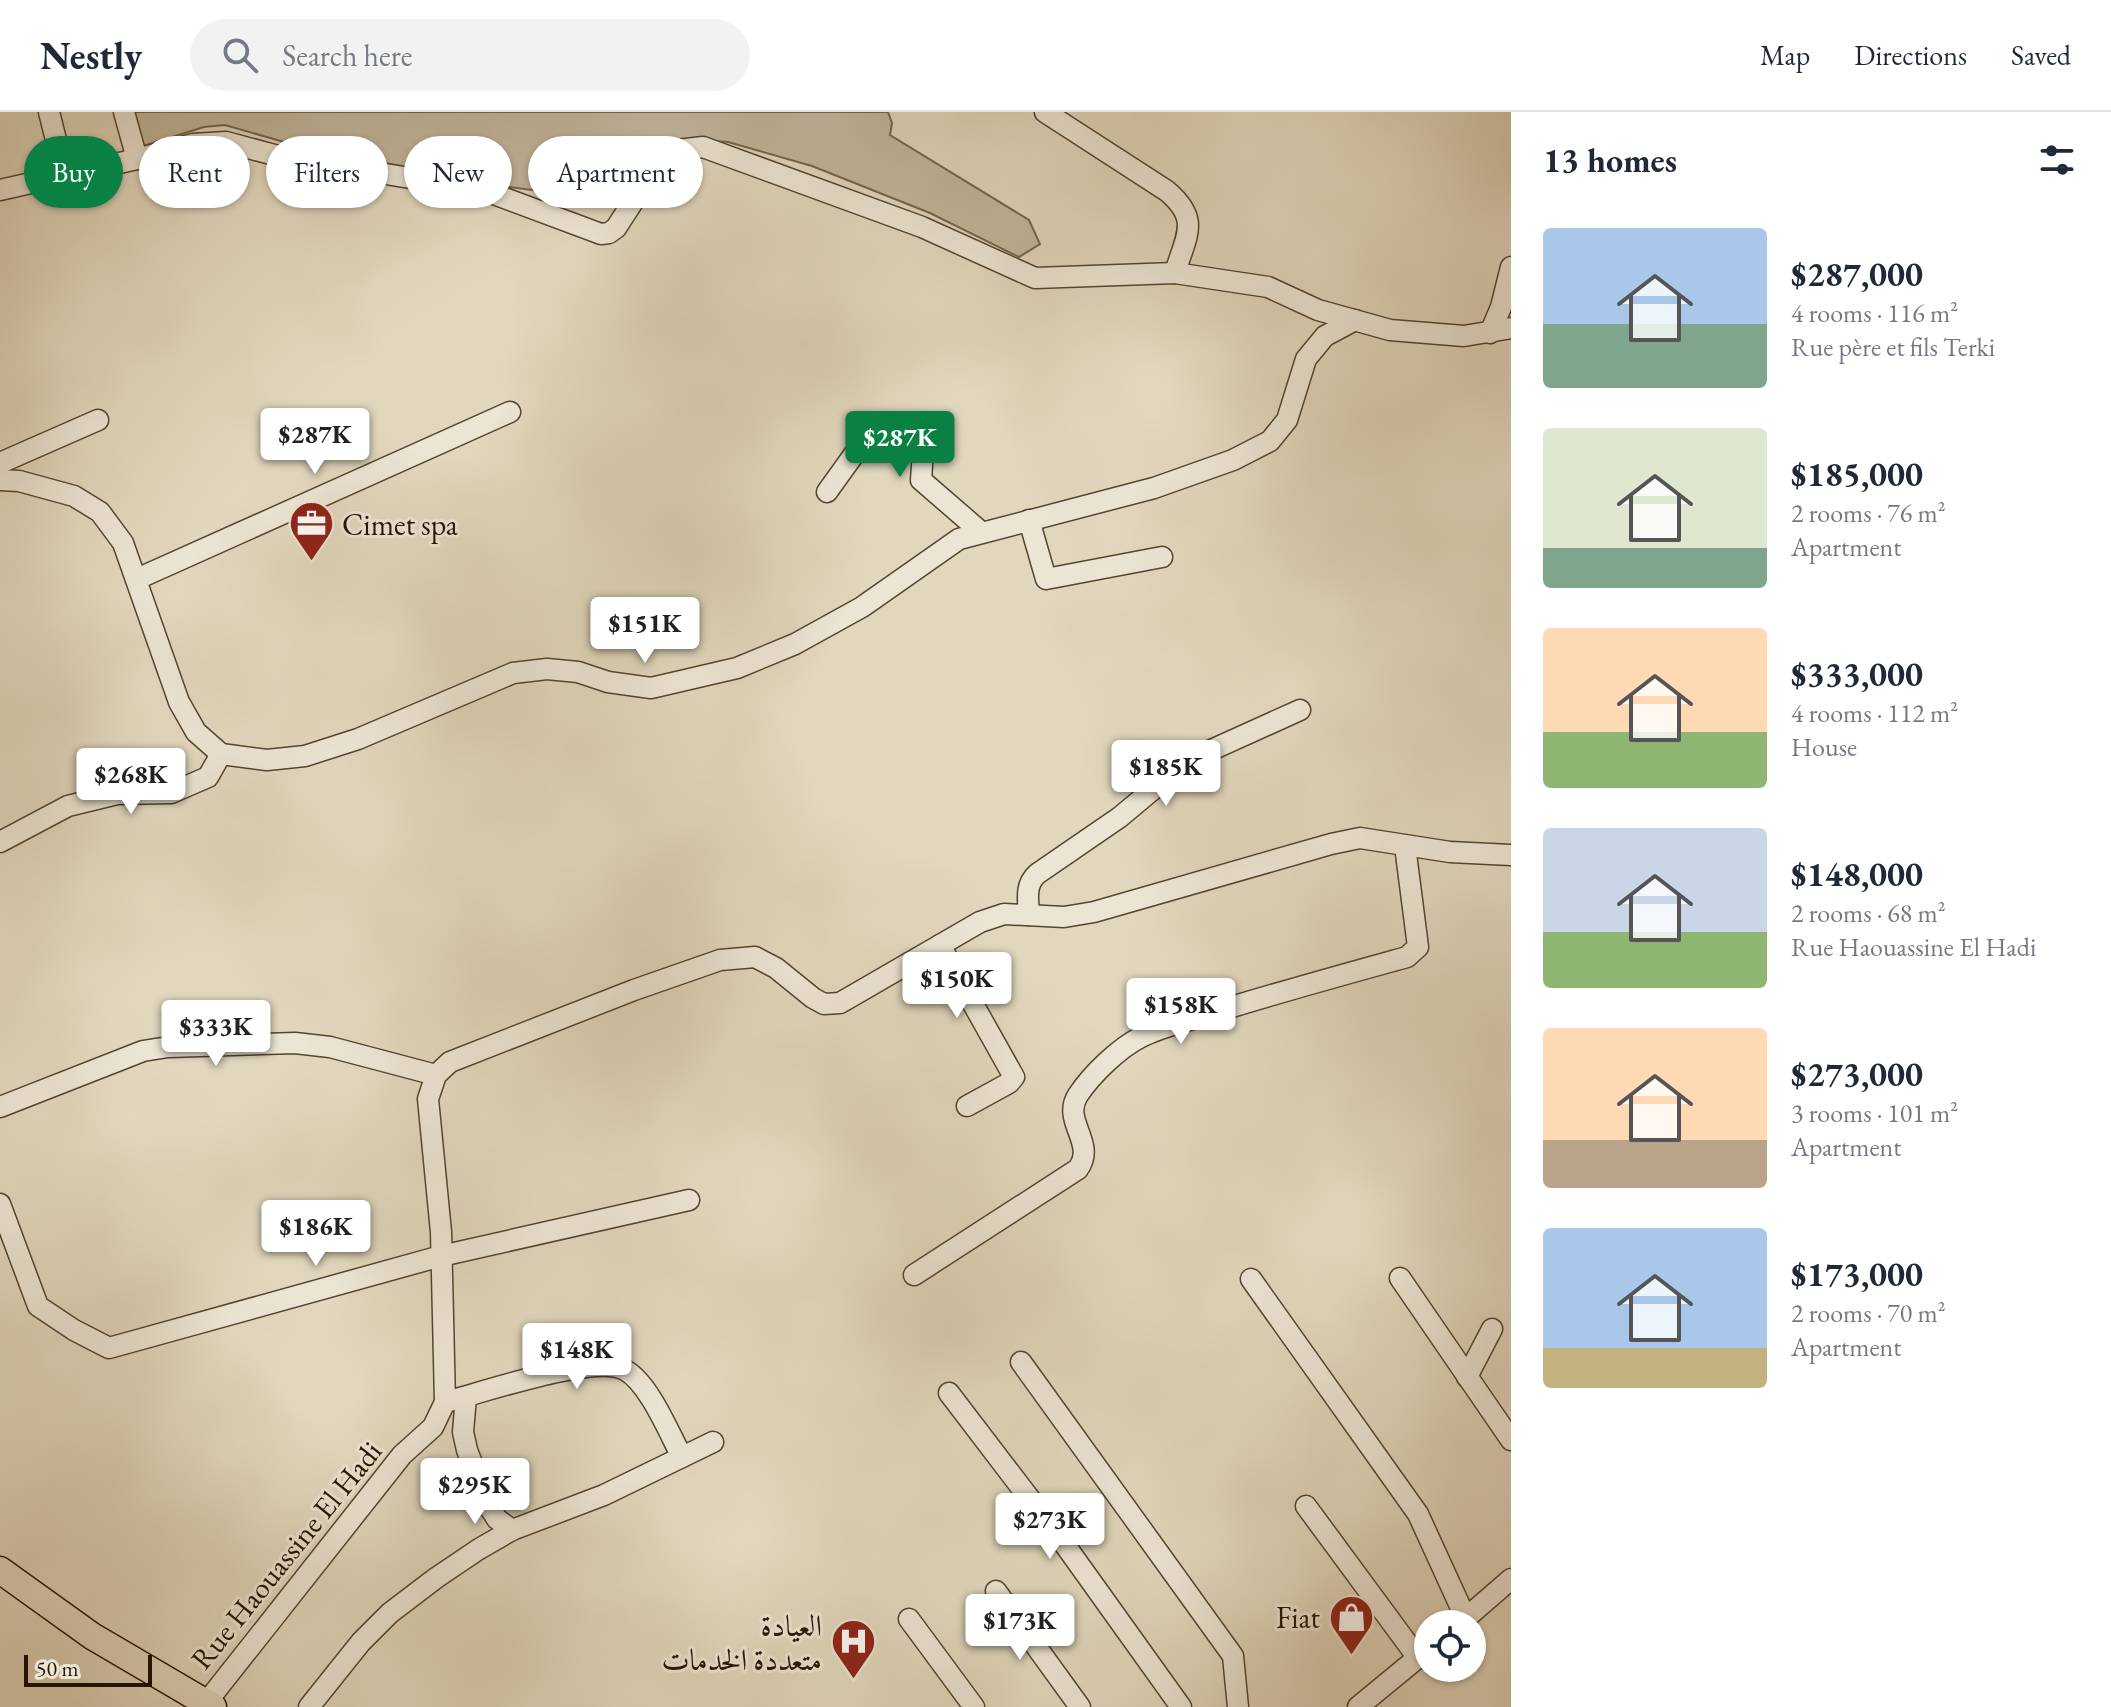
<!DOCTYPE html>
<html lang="en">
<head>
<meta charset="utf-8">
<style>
	:root { --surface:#fff; --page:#f2f2f3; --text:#1f2937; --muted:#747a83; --line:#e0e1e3; --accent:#0b8043 }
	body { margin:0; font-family:"EB Garamond",Amiri,serif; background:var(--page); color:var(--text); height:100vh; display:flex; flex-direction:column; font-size:30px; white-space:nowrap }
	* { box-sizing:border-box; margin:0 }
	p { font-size:26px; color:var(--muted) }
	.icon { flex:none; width:44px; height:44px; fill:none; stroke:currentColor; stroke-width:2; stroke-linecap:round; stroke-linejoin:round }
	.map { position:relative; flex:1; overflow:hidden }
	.sheet { display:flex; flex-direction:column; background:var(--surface); width:600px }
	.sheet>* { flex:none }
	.hud { position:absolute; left:24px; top:24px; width:760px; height:72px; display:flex; gap:16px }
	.controls { position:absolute; left:1414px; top:1498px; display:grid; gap:16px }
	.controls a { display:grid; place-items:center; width:72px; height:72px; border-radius:50%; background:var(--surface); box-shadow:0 2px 6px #0004; font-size:40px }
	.scale { position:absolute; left:24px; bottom:20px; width:128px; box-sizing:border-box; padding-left:8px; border:4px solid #241400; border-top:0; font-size:22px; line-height:28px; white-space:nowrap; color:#241400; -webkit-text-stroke:6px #ece5d4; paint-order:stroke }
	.price { position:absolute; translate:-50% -68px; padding:0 18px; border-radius:8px; background:#fff; color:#222; font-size:26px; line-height:52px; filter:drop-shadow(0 2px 4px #0008) }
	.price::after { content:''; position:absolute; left:50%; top:48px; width:24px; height:18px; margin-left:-12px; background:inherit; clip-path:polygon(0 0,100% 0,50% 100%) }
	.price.active { background:var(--accent); color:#fff }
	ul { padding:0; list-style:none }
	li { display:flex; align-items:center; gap:24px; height:200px; padding:0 32px }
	li span { display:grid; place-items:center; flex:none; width:224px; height:160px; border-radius:8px; color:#555 }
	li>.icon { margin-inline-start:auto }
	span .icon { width:96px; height:96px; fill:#fffc; stroke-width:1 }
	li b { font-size:34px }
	h2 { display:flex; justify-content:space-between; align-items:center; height:96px; padding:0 32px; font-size:34px }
	.chip { padding:0 28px; border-radius:36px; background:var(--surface); box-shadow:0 2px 6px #0004; font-size:28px; line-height:72px }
	.chip.active { background:var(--accent); color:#fff }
	header { display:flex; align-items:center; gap:48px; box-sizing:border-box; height:112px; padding:0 40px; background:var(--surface); border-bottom:2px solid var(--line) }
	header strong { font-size:38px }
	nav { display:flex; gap:44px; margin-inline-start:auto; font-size:28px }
	.search { width:560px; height:72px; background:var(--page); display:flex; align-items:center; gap:20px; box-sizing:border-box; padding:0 28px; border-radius:44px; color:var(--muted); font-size:30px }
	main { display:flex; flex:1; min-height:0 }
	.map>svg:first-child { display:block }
	.green { fill:#c1b69d; stroke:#72654e; stroke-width:2 }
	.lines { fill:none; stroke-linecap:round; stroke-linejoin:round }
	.minor-casing { stroke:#53452f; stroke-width:23 }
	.major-casing { stroke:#241400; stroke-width:29 }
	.minor { stroke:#ece5d4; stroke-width:20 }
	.major { stroke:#e1d7bd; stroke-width:26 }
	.labels { text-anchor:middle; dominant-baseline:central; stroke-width:6; stroke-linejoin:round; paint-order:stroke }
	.poi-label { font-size:30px; fill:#241400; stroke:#ece5d4; text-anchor:end }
	.street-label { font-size:30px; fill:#241400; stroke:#ece5d4 }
</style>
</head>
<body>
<header>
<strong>Nestly</strong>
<div class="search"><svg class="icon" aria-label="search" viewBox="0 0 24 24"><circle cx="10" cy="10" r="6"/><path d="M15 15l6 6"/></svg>Search here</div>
<nav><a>Map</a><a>Directions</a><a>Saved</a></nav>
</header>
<main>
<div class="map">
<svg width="1511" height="1595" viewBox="0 0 1511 1595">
	<rect width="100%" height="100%" fill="#e1d7bd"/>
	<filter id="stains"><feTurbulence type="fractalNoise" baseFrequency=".0025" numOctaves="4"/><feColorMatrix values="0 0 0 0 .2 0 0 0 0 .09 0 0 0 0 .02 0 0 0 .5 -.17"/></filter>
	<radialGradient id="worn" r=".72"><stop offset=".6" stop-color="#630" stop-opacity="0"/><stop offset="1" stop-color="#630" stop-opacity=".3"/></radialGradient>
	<!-- green -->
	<path class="green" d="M129 0H888L892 11 890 23 1029 108 1040 132 1019 145 930 101 812 54 728 30 688 27 655 32 620 90 480 71 284 30 225 13 204 15 140 35Z"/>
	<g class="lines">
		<defs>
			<g id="minor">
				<path d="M49 0 65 64"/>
				<path d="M124 0 137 47"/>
				<path d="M1045 0 1167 79C1201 108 1186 123 1175 161"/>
				<path d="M0 78 137 47 193 32 226 30 282 45 483 78 601 122 609 121 616 116 658 51 678 38 703 35 922 115 1035 166 1175 161 1268 175 1318 198 1390 218 1464 224 1511 216"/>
				<path d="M1490 221 1501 195 1511 155"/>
				<path d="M0 351 98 308"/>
				<path d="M0 368 19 369 74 384 100 400 123 431 179 590 196 620 221 642 267 648 305 644 358 627 513 561 547 557 578 560 608 570 651 576 737 556 795 532 862 495 959 427 1154 376 1233 348 1270 329 1287 308 1306 247 1325 224 1355 208"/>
				<path d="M827 380 873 316 923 339 921 368 981 420"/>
				<path d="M1029 408 1046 467 1162 445"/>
				<path d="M137 467 510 300"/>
				<path d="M0 730 68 694 117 682 171 681 208 665 221 642"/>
				<path d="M1029 803C1028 787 1025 773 1037 762L1120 705 1187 649 1300 598"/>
				<path d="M940 833 1014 965 1009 971 967 994"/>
				<path d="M0 995 143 939 168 935 295 931 330 935 436 963"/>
				<path d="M0 1092 38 1194 74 1218 109 1236 441 1144 689 1088"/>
				<path d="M914 1163 1078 1057C1097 1031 1061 1009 1078 983 1092 962 1119 936 1141 925 1163 914 1189 909 1212 901 1276 881 1342 863 1407 845L1418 835 1405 734"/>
				<path d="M1400 1166 1511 1328"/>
				<path d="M1251 1167 1418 1402 1466 1507"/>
				<path d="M1021 1250 1233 1544 1238 1595"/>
				<path d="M1467 1265 1492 1217"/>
				<path d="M949 1281 1065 1433 1181 1595"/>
				<path d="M466 1285 463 1320 467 1338 488 1393 497 1407 512 1418"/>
				<path d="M445 1290C482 1281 596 1241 625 1258 649 1271 669 1321 682 1345"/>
				<path d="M1306 1394 1418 1546"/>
				<path d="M996 1479 1080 1595"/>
				<path d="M909 1507 974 1595"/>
				<path d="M1459 1512 1511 1467"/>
				<path d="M206 1591 402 1343 433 1315 445 1290 441 1120 428 987 436 963 450 950 634 878 720 848 755 845 776 856 813 886 824 892 840 891 980 810 1004 802 1064 805 1094 800 1331 732 1360 726 1450 740 1511 743"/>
				<path d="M309 1595 361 1530 390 1501 436 1466 479 1437 512 1418 604 1383 713 1330"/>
				<path d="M1358 1595 1426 1539"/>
			</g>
			<path id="major" d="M0 1458 92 1524 213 1595"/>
		</defs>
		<!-- minor casing -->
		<use href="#minor" class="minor-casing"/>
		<!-- major casing -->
		<use href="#major" class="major-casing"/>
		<!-- minor -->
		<use href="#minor" class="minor"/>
		<!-- major -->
		<use href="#major" class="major"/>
	</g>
	<!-- icons -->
	<defs>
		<symbol id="office-pin" viewBox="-11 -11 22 30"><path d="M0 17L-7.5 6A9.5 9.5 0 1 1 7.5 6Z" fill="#8f2418" stroke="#ece5d4"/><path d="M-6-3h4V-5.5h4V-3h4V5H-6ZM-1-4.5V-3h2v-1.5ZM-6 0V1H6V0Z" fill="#fff"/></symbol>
		<symbol id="shop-pin" viewBox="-11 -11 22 30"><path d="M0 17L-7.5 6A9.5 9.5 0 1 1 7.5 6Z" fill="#8f2418" stroke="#ece5d4"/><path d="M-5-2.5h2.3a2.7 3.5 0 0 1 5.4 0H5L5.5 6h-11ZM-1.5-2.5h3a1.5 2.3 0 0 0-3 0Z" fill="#fff"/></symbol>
		<symbol id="hospital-pin" viewBox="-11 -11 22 30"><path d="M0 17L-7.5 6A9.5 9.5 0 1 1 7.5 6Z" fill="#8f2418" stroke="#ece5d4"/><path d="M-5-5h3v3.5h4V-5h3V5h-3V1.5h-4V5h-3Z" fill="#fff"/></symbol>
	</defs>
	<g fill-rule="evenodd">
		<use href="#office-pin" x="286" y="386" width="51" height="69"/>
		<use href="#shop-pin" x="1326" y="1480" width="51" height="69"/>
		<use href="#hospital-pin" x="828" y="1504" width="51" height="69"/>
	</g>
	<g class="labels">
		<!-- poi labels -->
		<g class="poi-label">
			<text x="342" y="412" text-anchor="start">Cimet spa</text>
			<text x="1320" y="1505">Fiat</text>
			<text x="822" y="1513">العيادة<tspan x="822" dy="34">متعددة الخدمات</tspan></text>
		</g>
		<!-- street labels -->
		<g class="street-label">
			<text transform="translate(286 1443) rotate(-51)">Rue Haouassine El Hadi</text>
		</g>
	</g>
	<rect width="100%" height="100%" filter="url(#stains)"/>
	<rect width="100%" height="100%" fill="url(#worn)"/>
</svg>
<div class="controls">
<a><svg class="icon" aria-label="locate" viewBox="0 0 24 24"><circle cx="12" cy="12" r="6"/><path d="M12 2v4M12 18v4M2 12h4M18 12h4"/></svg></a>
</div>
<div class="scale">50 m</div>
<b class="price" style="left:315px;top:364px">$287K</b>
<b class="price active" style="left:900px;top:367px">$287K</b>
<b class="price" style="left:645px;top:553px">$151K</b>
<b class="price" style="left:1166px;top:696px">$185K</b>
<b class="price" style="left:131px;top:704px">$268K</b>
<b class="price" style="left:957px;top:908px">$150K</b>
<b class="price" style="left:1181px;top:934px">$158K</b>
<b class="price" style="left:216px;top:956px">$333K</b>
<b class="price" style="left:316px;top:1156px">$186K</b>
<b class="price" style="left:577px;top:1279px">$148K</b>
<b class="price" style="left:475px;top:1414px">$295K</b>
<b class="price" style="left:1050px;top:1449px">$273K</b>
<b class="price" style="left:1020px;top:1550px">$173K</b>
<div class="hud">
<a class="chip active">Buy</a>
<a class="chip">Rent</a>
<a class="chip">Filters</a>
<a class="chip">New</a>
<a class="chip">Apartment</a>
</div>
</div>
<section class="sheet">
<h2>13 homes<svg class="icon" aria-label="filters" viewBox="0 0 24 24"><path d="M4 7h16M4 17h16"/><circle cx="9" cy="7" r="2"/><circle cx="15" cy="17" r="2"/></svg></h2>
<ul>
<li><span style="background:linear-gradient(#a9c7e8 60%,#7fa58c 0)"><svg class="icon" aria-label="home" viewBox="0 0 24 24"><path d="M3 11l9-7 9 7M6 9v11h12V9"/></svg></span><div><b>$287,000</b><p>4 rooms · 116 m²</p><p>Rue père et fils Terki</p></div></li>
<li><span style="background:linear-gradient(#dfe7d0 75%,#7fa58c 0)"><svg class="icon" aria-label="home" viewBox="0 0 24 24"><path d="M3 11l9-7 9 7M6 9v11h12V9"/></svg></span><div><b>$185,000</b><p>2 rooms · 76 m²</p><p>Apartment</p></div></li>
<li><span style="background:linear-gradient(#ffd9b3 65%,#8fb573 0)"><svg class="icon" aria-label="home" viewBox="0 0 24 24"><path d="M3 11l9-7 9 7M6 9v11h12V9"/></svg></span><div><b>$333,000</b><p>4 rooms · 112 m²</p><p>House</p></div></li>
<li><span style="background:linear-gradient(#c9d6e8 65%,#8fb573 0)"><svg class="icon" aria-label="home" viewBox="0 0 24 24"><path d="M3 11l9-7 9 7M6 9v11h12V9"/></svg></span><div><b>$148,000</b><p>2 rooms · 68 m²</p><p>Rue Haouassine El Hadi</p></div></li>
<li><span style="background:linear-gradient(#ffd9b3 70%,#b9a48a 0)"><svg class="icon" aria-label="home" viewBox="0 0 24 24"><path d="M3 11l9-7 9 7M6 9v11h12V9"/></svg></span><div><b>$273,000</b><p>3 rooms · 101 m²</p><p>Apartment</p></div></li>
<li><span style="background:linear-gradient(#a9c7e8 75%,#c2b280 0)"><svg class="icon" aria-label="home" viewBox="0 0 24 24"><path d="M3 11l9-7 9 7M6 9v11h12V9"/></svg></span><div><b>$173,000</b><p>2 rooms · 70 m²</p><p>Apartment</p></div></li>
</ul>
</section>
</main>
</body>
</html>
